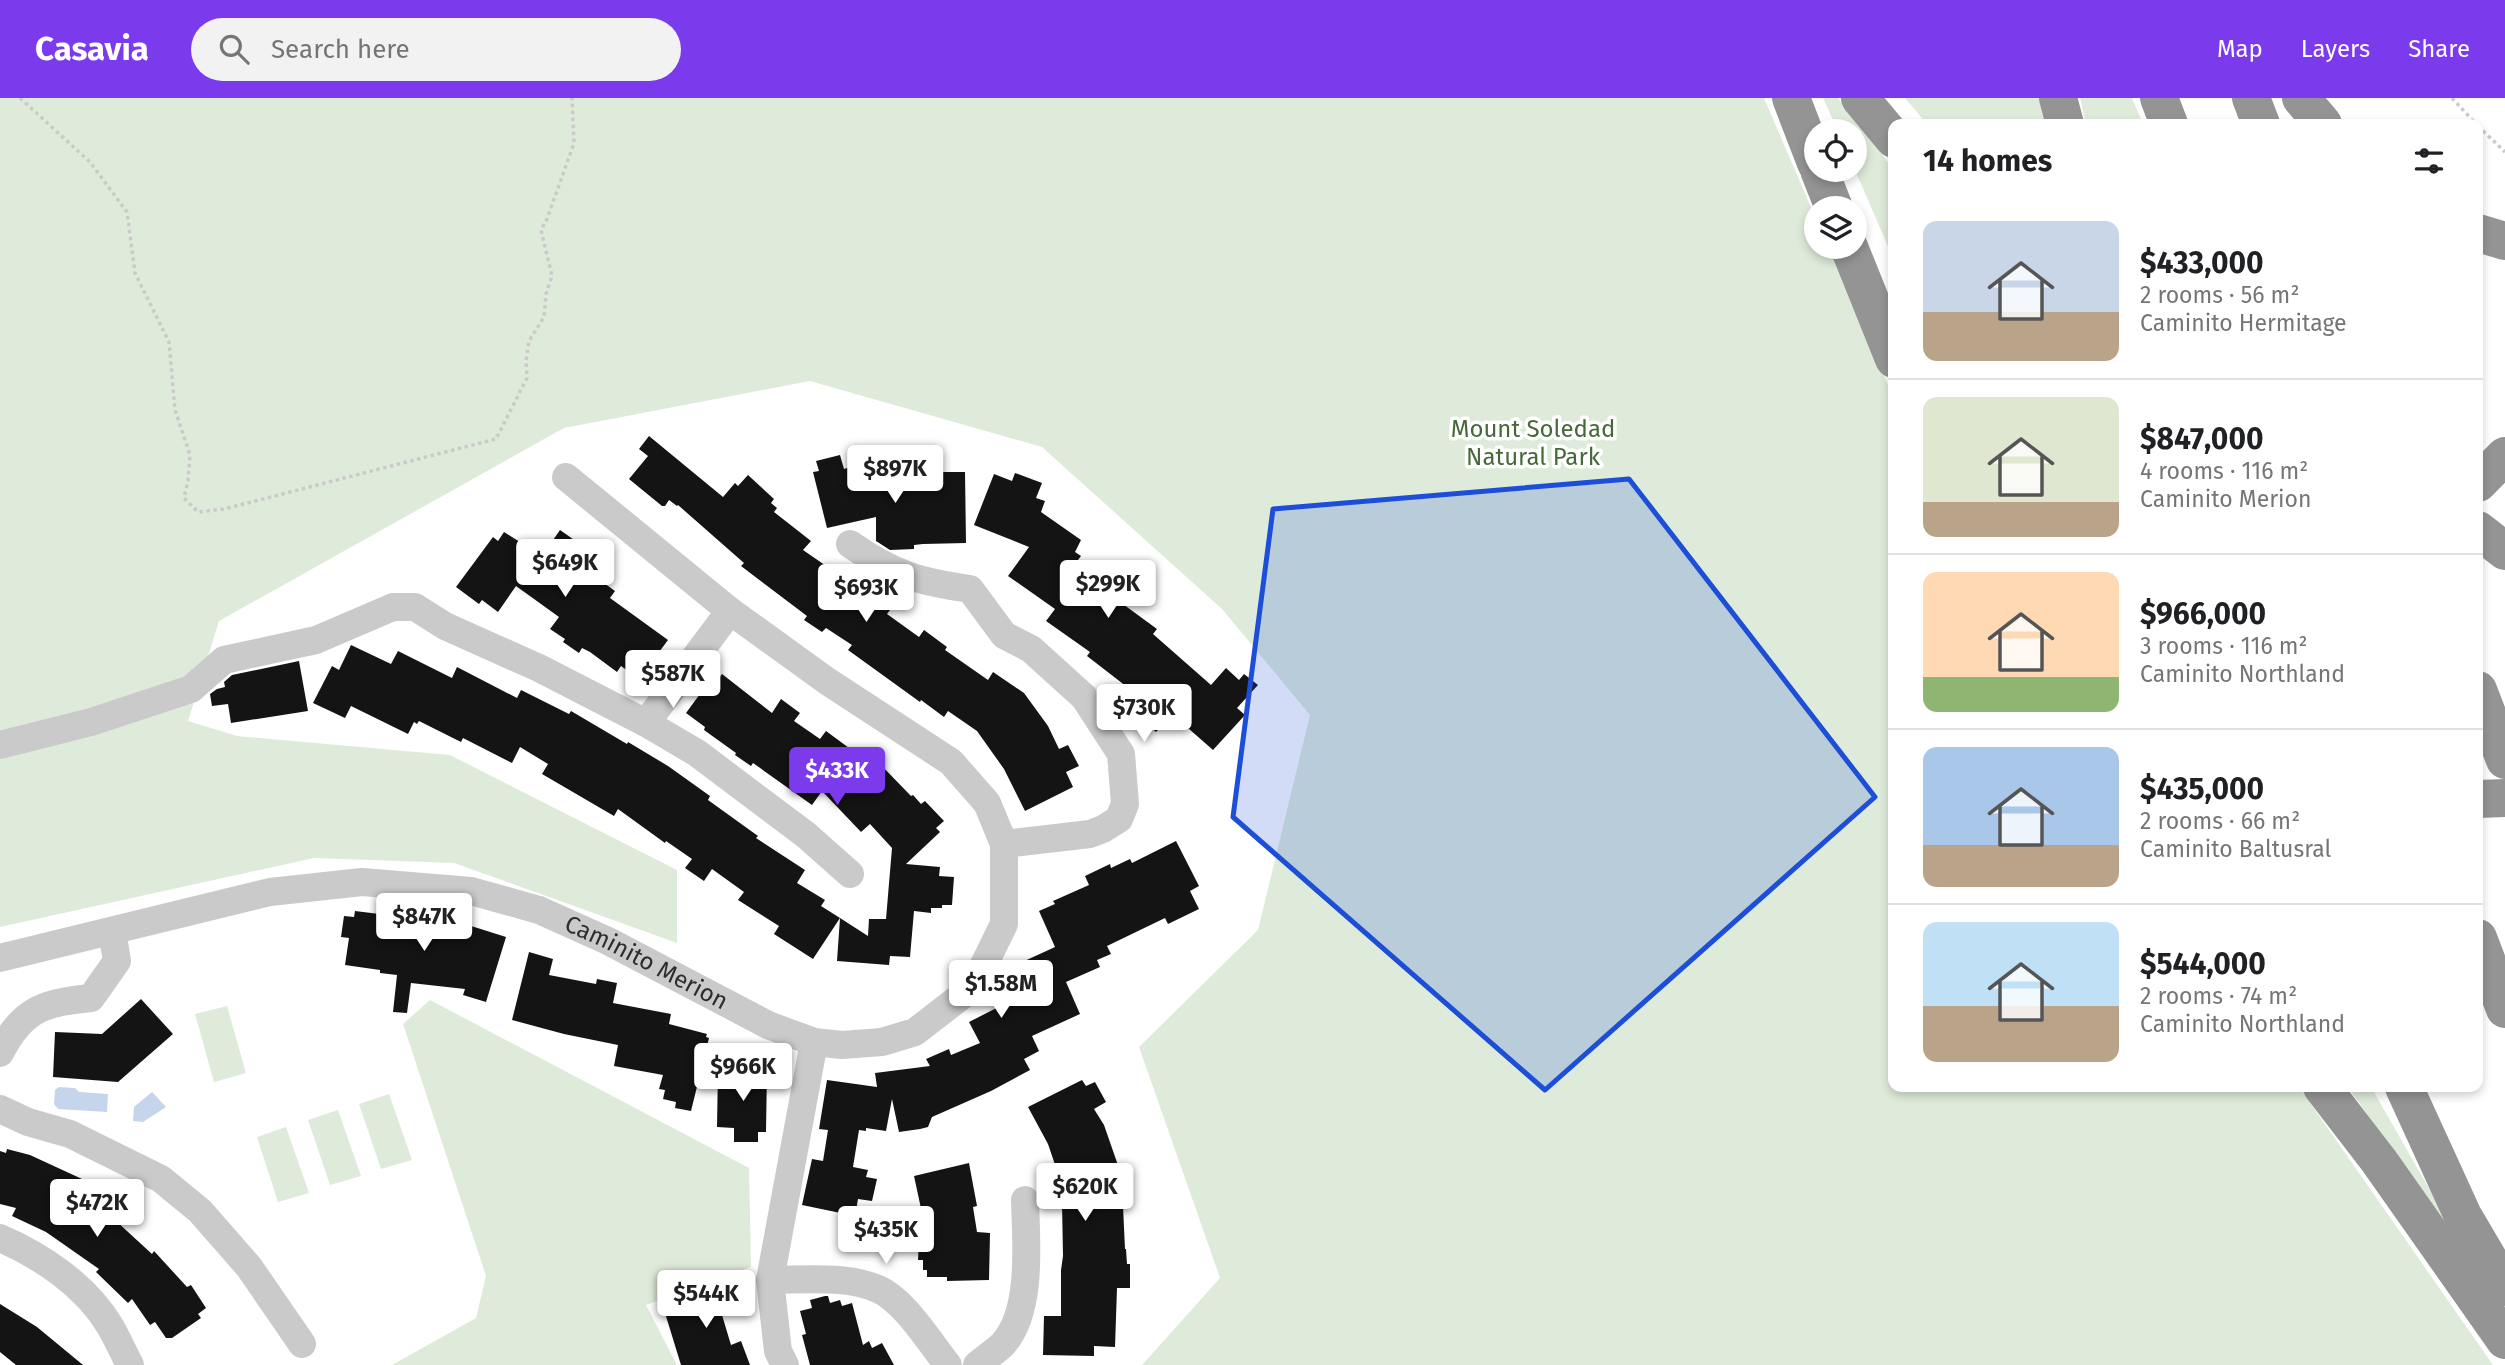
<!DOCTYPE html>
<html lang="en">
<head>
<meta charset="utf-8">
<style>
	:root { --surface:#fff; --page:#f2f2f2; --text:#202124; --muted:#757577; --line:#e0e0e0; --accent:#7c3aed }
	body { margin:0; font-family:"Fira Sans",sans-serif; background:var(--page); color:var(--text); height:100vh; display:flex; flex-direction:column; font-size:26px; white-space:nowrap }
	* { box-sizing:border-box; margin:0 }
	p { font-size:23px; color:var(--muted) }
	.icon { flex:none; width:38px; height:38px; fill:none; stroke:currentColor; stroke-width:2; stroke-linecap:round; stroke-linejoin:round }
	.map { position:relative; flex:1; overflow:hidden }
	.sheet { position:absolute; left:1888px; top:21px; width:595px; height:973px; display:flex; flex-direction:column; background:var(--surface); border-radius:14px; box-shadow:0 4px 10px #0003 }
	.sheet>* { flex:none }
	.tools { position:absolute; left:1804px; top:21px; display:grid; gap:14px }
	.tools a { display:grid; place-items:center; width:63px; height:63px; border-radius:50%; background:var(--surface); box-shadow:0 4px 10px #0003; font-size:35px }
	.price { position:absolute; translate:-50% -60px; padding:0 16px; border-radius:7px; background:#fff; color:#222; font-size:23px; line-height:46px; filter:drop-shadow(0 2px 4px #0008) }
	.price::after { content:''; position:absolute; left:50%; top:42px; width:21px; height:16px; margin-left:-10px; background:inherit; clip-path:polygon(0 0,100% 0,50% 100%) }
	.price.active { background:var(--accent); color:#fff }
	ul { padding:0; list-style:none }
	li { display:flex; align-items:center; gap:21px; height:175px; padding:0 35px }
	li+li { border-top:2px solid var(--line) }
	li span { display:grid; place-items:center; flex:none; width:196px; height:140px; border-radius:14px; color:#555 }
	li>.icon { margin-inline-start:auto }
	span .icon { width:84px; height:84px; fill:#fffc; stroke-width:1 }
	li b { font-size:30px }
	h2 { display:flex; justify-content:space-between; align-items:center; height:84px; padding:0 35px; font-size:30px }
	header { display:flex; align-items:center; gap:42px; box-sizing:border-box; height:98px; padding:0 35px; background:var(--accent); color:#fff }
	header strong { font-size:33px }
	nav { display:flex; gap:38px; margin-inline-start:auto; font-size:24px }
	.search { width:490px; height:63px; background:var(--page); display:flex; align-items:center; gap:18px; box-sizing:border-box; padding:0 24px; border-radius:38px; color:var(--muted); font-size:26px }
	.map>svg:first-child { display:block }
	.green { fill:#dfebda }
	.water { fill:#c5d5eb }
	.building { fill:#141414 }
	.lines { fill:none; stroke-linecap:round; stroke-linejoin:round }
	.path { stroke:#cacaca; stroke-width:3.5; stroke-dasharray:3.5 3.5; stroke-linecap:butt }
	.minor { stroke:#cacaca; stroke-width:28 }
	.highway { stroke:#949494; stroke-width:38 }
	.marked { fill:#1d4ed8; fill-opacity:0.2; stroke:#1d4ed8; stroke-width:5; stroke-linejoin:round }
	.labels { text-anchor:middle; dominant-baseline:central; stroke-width:7; stroke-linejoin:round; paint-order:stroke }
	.park-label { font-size:24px; fill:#46693a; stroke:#fff }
	.street-label { font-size:24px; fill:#2d2d2d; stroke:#fff }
</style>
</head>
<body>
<header>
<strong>Casavia</strong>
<div class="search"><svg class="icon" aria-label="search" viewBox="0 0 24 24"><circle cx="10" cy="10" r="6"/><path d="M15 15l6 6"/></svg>Search here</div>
<nav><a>Map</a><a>Layers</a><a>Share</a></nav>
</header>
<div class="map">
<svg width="2505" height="1267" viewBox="0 0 2505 1267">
	<rect width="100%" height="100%" fill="#fff"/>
	<!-- green -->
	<g class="green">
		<path d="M0 0H1764L1816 121V149H1829L1893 299 1894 989H2299L2493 1267H1142L1220 1180 1139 949 1258 832 1310 617 1222 511 1042 349 810 283 564 330 219 523 188 623 237 638 450 657 677 772V845L454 765 314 760 0 829Z"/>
		<path d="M1823 0H1838L1893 71V160L1855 72V33H1838Z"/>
		<path d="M1905 0H2050L2056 26H1927Z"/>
		<path d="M2080 0H2132L2143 26H2086Z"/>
		<path d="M430 902 749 1070 751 1169 646 1207 677 1267H392L476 1220 486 1178 403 926Z"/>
		<path d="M227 908 246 975 214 984 195 916Z"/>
		<path d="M2348 989H2371L2470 1162Z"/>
		<path d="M389 996 412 1062 381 1071 359 1006Z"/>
		<path d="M338 1012 361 1078 330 1087 308 1022Z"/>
		<path d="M286 1029 309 1095 278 1104 257 1039Z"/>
	</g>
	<!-- water -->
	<g class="water">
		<path d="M59 989 75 990 79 994 108 996 107 1014 58 1011 54 1006 55 992Z"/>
		<path d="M152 994 166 1009 143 1024 133 1023 134 1009Z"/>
	</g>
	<!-- building -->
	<g class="building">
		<path d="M649 338 723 399 735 385 738 388 748 377 774 401 771 405 777 410 774 414 811 443 803 452 890 512 887 516 919 539 924 532 947 549 945 552 988 582 993 574 1024 595 1048 628 1059 651 1068 647 1079 668 1066 674 1073 689 1025 713 1004 671 977 633 948 613 944 619 921 602 920 604 848 552 852 547 826 530 822 534 804 522 807 518 741 468 744 465 678 407 677 408 669 402 665 408H662L629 381 648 358 639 351Z"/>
		<path d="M840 357 844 371 860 366 864 381 929 380V374H965L966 445 923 446 914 447V451L890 452 876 443V419L827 430 813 374 819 373 816 363Z"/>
		<path d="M1015 375 1042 385 1036 400 1045 403 1041 414 1081 442 1075 454 1081 458 1078 462 1122 493 1116 501 1157 531 1153 536 1211 587 1226 570 1239 582 1244 576 1258 587 1237 610 1245 617 1213 652 1172 616 1156 634 1127 609 1130 605 1124 600 1131 592 1087 558 1090 554 1046 523 1055 511 1008 478 1029 449 974 427 994 376 1012 383Z"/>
		<path d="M560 432 590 453 579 467 615 493 610 500 668 542 639 581 621 568 617 574 590 554 582 550 579 555 563 544 565 541 550 531 559 519 516 488 498 514 482 502 479 506 456 489 493 439 498 443 504 434 542 458Z"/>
		<path d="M351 547 391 566 398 553 452 580 457 569 517 600 521 592 569 616 571 613 627 646 628 644 668 668 710 698 708 702 758 738 756 740 805 772 797 785 825 802 821 808 840 820 813 861 774 836 779 828 738 802 744 794 712 771 704 783 685 770 692 761 666 743 665 745 618 711 614 718 542 676 548 666 520 649 512 665 463 640 461 644 419 623 417 626 414 624 408 636 351 608 345 620 313 605 332 568 339 572Z"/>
		<path d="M299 563 308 613 231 625 228 606 212 608 210 596 217 591 225 589 224 584 232 577Z"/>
		<path d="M722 576 772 615 781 601 800 615 794 623 820 641 826 633 849 650 871 672 879 665 911 698 913 697 921 706 925 703 944 723 936 730 940 734 906 766 940 769 939 778 954 779 952 807H942V810H931V815L914 813 910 859 890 858 889 867 837 863 840 820 868 838 869 821H886L892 750 870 726 861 734 822 693 812 707 753 665 751 668 735 657 736 655 704 632 705 629 686 615 711 581 716 584Z"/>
		<path d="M1176 743 1199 788 1190 793 1199 811 1168 826 1165 820 1107 848 1111 856 1097 862 1100 869 1066 884 1080 916 1032 938 1039 953 1024 961 1030 972 991 993 932 1019 928 1029 920 1031 899 1034 892 1001 886 1033 866 1030V1033L859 1032 853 1069 868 1072 866 1079 877 1081 872 1103 858 1101 855 1118 802 1107 812 1061 823 1063 828 1032 819 1031 827 982 877 989 875 975 930 968 926 961 949 951 951 957 980 945 969 924 1030 893 1018 866 1055 849 1039 813 1055 806 1053 803 1089 787 1085 778 1110 766 1111 770 1130 761 1132 765Z"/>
		<path d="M355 813 468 827 506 839 486 904 463 897 465 891 411 885 407 915 393 914 397 877 380 875V872L345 867 349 840 341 839 344 818 354 819Z"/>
		<path d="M529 854 553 861 549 877 596 886 597 881 617 885 613 905 671 916 669 926 707 936 706 939 709 940 691 1013 675 1010 676 1004 663 1001 665 992 659 991 663 977 614 968 618 947 564 936 512 922Z"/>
		<path d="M141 901 173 936 118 984 53 979 55 934 102 936Z"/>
		<path d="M718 971 767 972 766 1034H758V1044H734V1030L717 1029Z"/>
		<path d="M1082 982 1086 988 1095 984 1106 1004 1094 1011 1104 1027 1120 1073 1110 1076 1117 1095 1118 1108H1123L1125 1151H1126L1127 1166H1130V1190H1117L1115 1249 1094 1248V1258L1043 1257 1044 1218H1061V1172L1063 1158 1062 1105H1068L1048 1046 1028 1009Z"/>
		<path d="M7 1051 30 1057 82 1081 81 1084 121 1113 115 1122 152 1156 154 1153 187 1189 191 1187 206 1210 198 1216 201 1220 172 1240H166L155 1224 150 1227 132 1201 128 1205 96 1174 99 1171 46 1134 12 1118 16 1110 0 1106V1053L6 1055Z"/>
		<path d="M969 1065 977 1108 973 1109 977 1134 990 1135 989 1182 947 1183V1179H927V1172H923V1162H918L919 1143H928L914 1078Z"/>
		<path d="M730 1186 738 1212 722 1217 731 1247 741 1243 750 1267H681L665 1215 684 1210 681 1200Z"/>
		<path d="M825 1198H828L830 1205 840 1202 842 1208 852 1205 863 1247 869 1243 872 1250 882 1245 894 1267H810L802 1237 806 1236 800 1213 812 1210 810 1202Z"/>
		<path d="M0 1206 37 1229 83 1267H16L0 1254Z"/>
	</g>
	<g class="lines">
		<!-- path -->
		<g class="path">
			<path d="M20 0 90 64 127 114 135 175 169 244 175 312 190 357 188 383 184 400 198 414 224 411 496 341 527 280 526 263 529 243 544 219 546 196 552 178 541 132 547 121 574 45 572 0"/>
			<path d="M2452 0 2476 26"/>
			<path d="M2478 28 2505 54"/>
		</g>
		<!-- minor -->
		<g class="minor">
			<path d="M850 446C892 476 920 484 970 491L1004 537 1031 551 1084 599 1121 656 1125 706 1119 721 1103 731 1090 736 1004 746"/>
			<path d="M646 625 730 513"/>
			<path d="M0 647 91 624 191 591 224 562 316 542 393 509H415L445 528 539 570 646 625 697 655 806 737 850 776"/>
			<path id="s1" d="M0 860 270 794 362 784 471 793 539 812 608 843 768 927 814 944 842 947 882 944 915 934 964 896 980 875 1004 826V746L987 705 951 664 827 583 730 513 566 379"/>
			<path d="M0 955C23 910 44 905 91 900L117 863 112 833"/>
			<path d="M0 1011 28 1024 70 1036 161 1081 200 1113 249 1169 302 1246"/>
			<path d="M0 1140C42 1158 86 1188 110 1228 117 1240 123 1254 130 1267"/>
			<path d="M770 1182C805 1182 845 1177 878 1191 904 1202 930 1245 948 1267"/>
			<path d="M785 1267 778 1253 770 1182 814 944"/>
			<path d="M977 1267C985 1260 995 1254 1003 1246 1033 1213 1026 1143 1025 1102"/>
		</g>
		<!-- highway -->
		<g class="highway">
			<path d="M1791 0 1816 65"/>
			<path d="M1860 0 1894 41"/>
			<path d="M2058 0 2065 26"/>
			<path d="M2159 0 2169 26"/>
			<path d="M2251 0 2261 26"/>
			<path d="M2301 0 2323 26"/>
			<path d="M1819 72 1834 110"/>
			<path d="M2478 135 2505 143"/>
			<path d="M1849 149 1894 261"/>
			<path d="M2478 385 2505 358"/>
			<path d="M2478 432 2505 453"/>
			<path d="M2478 592 2505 662"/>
			<path d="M2478 701 2505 700"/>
			<path d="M2478 840 2505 911"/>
			<path d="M2322 989 2379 1063 2505 1242"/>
			<path d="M2404 989 2463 1118 2505 1189"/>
		</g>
	</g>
	<!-- marked area -->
	<path class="marked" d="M1629 381 1875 699 1545 992 1233 719 1273 411Z"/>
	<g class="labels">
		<!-- park labels -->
		<g class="park-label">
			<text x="1533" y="331">Mount Soledad<tspan x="1533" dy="28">Natural Park</tspan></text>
		</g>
		<!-- street labels -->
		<g class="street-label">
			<text stroke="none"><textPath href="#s1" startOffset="670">Caminito Merion</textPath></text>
		</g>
	</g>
</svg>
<div class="tools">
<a><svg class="icon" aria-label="locate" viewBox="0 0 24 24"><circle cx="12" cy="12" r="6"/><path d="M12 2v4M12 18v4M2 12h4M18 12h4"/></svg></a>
<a><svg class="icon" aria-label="layers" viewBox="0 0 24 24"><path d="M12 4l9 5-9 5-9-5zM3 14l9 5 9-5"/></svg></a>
</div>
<b class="price" style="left:895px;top:407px">$897K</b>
<b class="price" style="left:565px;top:501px">$649K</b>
<b class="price" style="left:1108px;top:522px">$299K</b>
<b class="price" style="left:866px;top:526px">$693K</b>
<b class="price" style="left:673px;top:612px">$587K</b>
<b class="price" style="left:1144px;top:646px">$730K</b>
<b class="price active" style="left:837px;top:709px">$433K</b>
<b class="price" style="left:424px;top:855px">$847K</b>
<b class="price" style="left:1001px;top:922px">$1.58M</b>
<b class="price" style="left:743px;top:1005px">$966K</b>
<b class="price" style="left:1085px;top:1125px">$620K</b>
<b class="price" style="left:97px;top:1141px">$472K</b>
<b class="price" style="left:886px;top:1168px">$435K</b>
<b class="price" style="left:706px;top:1232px">$544K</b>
<section class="sheet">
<h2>14 homes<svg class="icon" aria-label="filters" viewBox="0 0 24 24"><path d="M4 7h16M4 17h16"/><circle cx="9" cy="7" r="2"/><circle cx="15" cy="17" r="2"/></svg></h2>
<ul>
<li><span style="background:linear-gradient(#c9d6e8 65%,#b9a48a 0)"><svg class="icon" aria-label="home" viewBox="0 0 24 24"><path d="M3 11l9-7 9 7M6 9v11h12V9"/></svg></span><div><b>$433,000</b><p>2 rooms · 56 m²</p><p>Caminito Hermitage</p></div></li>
<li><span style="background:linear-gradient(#dfe7d0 75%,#b9a48a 0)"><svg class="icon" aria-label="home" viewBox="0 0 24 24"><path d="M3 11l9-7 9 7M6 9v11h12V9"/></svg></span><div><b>$847,000</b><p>4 rooms · 116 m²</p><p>Caminito Merion</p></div></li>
<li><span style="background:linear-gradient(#ffd9b3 75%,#8fb573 0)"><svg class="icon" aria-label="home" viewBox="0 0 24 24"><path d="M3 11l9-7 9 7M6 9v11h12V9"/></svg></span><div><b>$966,000</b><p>3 rooms · 116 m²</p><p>Caminito Northland</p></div></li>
<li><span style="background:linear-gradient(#a9c7e8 70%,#b9a48a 0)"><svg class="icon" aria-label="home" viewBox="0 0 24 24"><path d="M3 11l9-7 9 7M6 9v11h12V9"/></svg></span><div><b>$435,000</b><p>2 rooms · 66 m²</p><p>Caminito Baltusral</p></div></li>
<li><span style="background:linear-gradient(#bfe0f5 60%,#b9a48a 0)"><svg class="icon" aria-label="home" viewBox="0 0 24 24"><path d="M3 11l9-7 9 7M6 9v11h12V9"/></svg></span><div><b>$544,000</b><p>2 rooms · 74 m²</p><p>Caminito Northland</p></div></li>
</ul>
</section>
</div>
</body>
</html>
